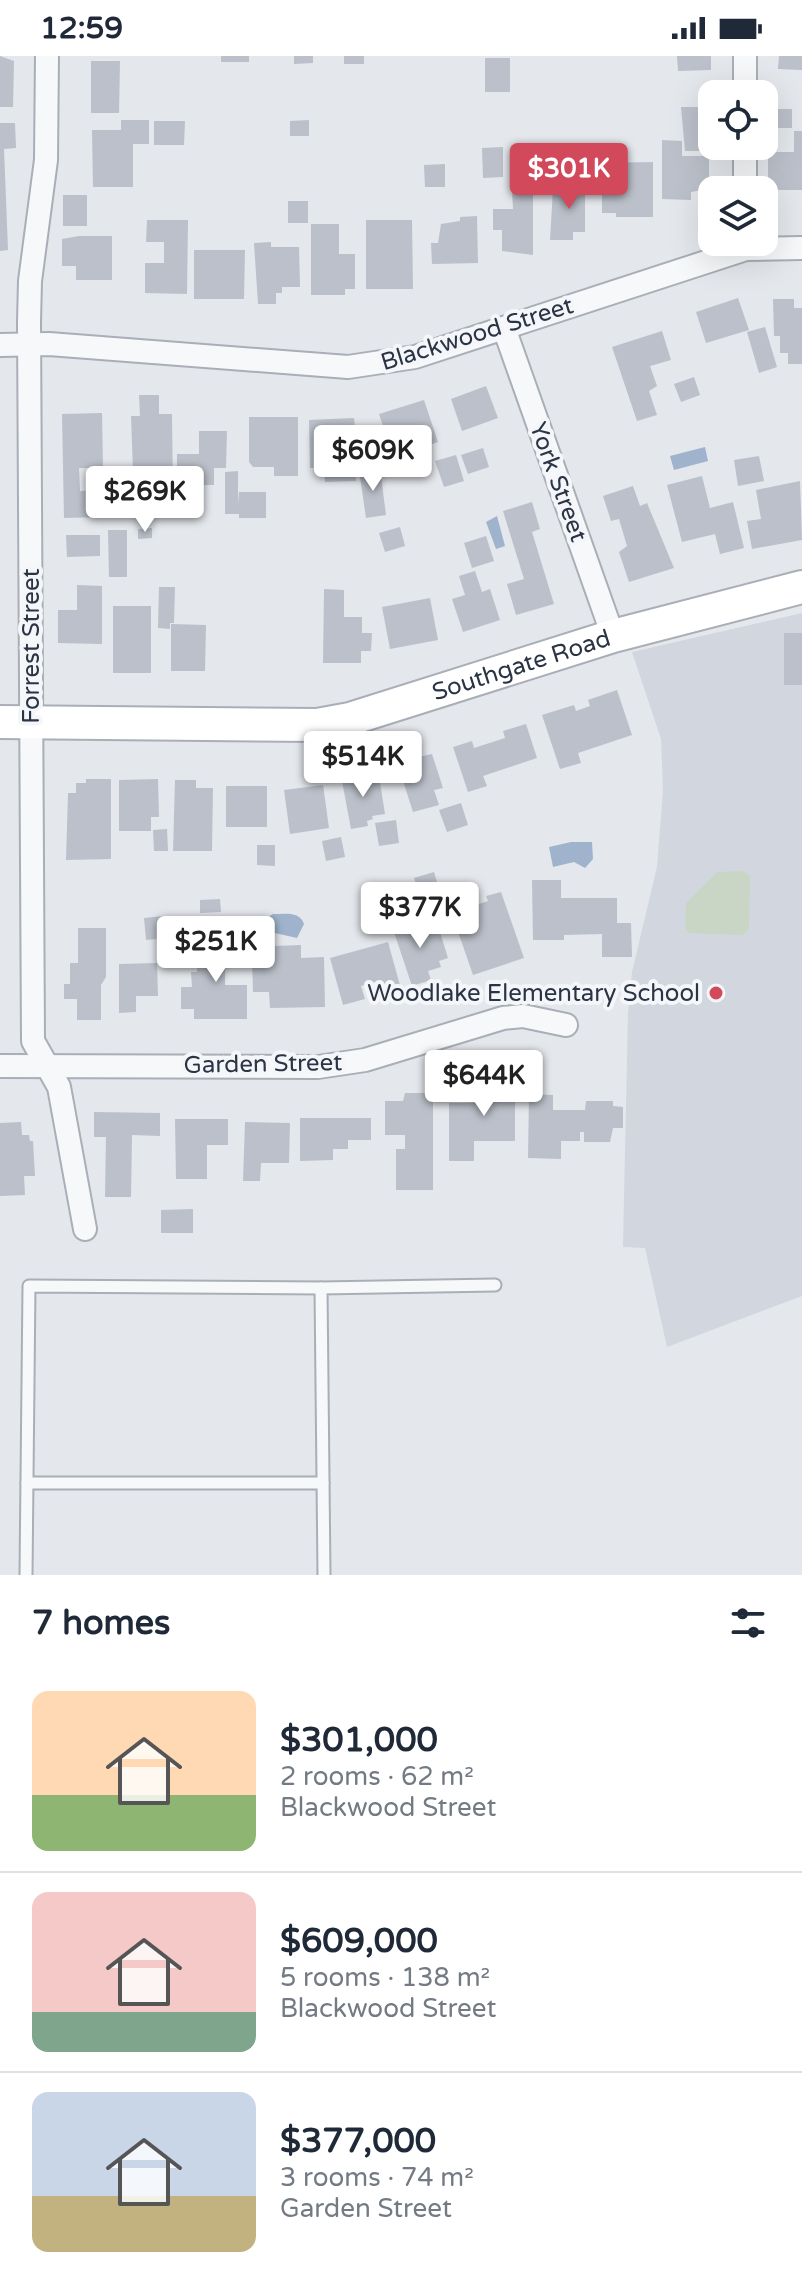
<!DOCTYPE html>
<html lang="en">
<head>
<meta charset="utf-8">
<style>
	:root { --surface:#fff; --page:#f6f6f7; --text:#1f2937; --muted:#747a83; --line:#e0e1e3; --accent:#d1495b }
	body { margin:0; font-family:"Varela Round",sans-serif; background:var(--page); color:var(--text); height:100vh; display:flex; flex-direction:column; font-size:30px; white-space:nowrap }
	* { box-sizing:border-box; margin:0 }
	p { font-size:26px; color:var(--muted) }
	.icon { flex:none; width:44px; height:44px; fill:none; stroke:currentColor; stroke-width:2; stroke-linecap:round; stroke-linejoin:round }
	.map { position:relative; height:1519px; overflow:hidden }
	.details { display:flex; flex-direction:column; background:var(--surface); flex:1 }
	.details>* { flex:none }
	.tools { position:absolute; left:698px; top:24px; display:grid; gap:16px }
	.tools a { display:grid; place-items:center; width:80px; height:80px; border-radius:16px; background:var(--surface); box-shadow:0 8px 32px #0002; font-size:40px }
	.price { position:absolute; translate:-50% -68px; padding:0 18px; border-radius:8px; background:#fff; color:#222; font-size:26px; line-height:52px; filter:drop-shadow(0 2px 4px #0008) }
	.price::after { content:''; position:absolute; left:50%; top:48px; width:24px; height:18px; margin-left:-12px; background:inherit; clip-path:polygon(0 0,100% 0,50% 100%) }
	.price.selected { background:var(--accent); color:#fff }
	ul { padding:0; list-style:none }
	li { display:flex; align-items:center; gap:24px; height:200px; padding:0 32px }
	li+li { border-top:2px solid var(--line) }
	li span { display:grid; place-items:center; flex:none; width:224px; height:160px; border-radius:16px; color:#555 }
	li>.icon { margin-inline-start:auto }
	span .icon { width:96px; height:96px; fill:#fffc; stroke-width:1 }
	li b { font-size:34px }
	h2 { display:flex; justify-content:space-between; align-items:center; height:96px; padding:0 32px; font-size:34px }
	.status { display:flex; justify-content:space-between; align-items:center; height:56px; padding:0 40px; background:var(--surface); direction:ltr }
	.status svg { height:22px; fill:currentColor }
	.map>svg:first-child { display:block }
	.built { fill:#d2d6de }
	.green { fill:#c9d6c5 }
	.water { fill:#9fb4cc }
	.building { fill:#bbc0ca }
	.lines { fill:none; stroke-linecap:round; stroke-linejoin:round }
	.lane-casing { stroke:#a9aeb7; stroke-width:15 }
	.street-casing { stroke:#a9aeb7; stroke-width:26 }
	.secondary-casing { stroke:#a9aeb7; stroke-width:36 }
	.lane { stroke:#f7f8fa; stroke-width:11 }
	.street { stroke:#f7f8fa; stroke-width:22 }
	.secondary { stroke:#fff; stroke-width:32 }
	.poi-dot { fill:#d1495b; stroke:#f4f6f9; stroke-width:3 }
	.labels { text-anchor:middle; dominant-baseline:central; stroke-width:8; stroke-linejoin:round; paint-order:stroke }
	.street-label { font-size:24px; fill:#2b3445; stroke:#f4f6f9 }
	.poi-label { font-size:24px; fill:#2b3445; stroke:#f4f6f9; text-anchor:end }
</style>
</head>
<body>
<div class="status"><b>12:59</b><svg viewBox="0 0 49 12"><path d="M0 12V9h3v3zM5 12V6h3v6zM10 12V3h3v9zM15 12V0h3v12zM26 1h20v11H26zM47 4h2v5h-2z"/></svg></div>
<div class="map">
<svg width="802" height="1519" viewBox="0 0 802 1519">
	<rect width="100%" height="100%" fill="#e4e7ec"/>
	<!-- built -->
	<path class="built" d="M802 557V1240L667 1291 645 1192 623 1191 628 957 632 916 657 811 663 734 661 683 632 596Z"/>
	<!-- green -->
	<path class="green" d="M744 815 750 821 749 873 743 879 689 877 685 873 686 847 717 816Z"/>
	<!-- water -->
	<g class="water">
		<path d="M705 391 708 405 674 414 670 400Z"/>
		<path d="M497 460 505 490 496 493 486 466Z"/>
		<path d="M571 786H592L593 803 585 812 574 806 553 811 549 791Z"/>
		<path d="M273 858C285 858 300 855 304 868L297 882 266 875 265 863Z"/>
	</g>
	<!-- building -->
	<g class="building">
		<path d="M0 0 14 5 13 51H0Z"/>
		<rect x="221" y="0" width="28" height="6"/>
		<path d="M294 0H313V7L294 8Z"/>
		<rect x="344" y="0" width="20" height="8"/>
		<path d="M677 0H711V14L678 15Z"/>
		<path d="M779 0H802V14L778 13Z"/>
		<rect x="485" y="2" width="25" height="34"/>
		<path d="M91 5H120L119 57H91Z"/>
		<path d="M681 51H710V95H685Z"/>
		<rect x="770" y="53" width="22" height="19"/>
		<path d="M121 64H149V88H133V131H93L92 74H121Z"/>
		<path d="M309 64V80H290V65Z"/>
		<path d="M154 65H185L184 89H154Z"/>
		<path d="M0 67H15L16 92 4 93 8 194 0 195Z"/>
		<path d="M794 75H802V134H768V96H794Z"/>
		<path d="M662 84 682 85V100H709V133L691 136V144L662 143Z"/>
		<path d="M575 89V111L540 112 539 90Z"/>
		<path d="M503 91V121L483 122 482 92Z"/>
		<path d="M653 106V161H616V157H602V107Z"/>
		<path d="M445 108V131H425L424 109Z"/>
		<path d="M572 121H585V176H573V184H550L553 133H572Z"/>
		<path d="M512 134H533V199L502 195V174H493V153H513Z"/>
		<rect x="63" y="139" width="24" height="31"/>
		<rect x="288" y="145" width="20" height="22"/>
		<path d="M477 160 478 207 432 208 431 187H438L441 168 460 165V161Z"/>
		<path d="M147 164H188L187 238 145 237V207H164V186H146Z"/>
		<path d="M366 164H412L413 233H366Z"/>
		<path d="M311 168H339V198H355V233H345V239H311Z"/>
		<path d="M79 180H112V224H76V210H62V183Z"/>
		<path d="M271 186V191H299L300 231H282V237H276V248H258L254 187Z"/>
		<path d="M194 194H245L244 243H194Z"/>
		<path d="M738 242 749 274 706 287 696 256Z"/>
		<path d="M773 243H794V252H802V308H788V297H780V280H774Z"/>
		<path d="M765 271 777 311 759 317 747 276Z"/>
		<path d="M662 275 671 304 650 310 657 330 649 335 657 359 637 365 612 291Z"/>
		<path d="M694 321 700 339 681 346 674 328Z"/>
		<path d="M486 330 498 362 462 375 451 343Z"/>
		<path d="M139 339H159V358H172L173 438 140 439V416H133L131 360H140Z"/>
		<path d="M424 344 438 386 426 390 431 401 407 408 402 393 392 397 379 358Z"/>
		<path d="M102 357 103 412H79L80 435 104 434 105 461 64 462 62 358Z"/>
		<path d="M249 361H298V420H274V411H253L249 406Z"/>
		<path d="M354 362 358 400 355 401 356 425 325 426 324 412H310L309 364Z"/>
		<path d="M199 375H227L226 412H214V429H199V414H177V398H199Z"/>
		<path d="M483 392 489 411 468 418 461 399Z"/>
		<path d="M456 399 464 425 444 431 435 405Z"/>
		<path d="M759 400 764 425 738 430 734 404Z"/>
		<path d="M380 412 386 459 366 462 359 414Z"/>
		<path d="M238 415V448L239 436H266V462H239V458H225V416Z"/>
		<path d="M702 420 710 452 733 446 744 492 720 498 715 478 682 486 667 429Z"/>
		<path d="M800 425 802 484 752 493 747 465 761 463 756 434Z"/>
		<path d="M633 430 640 450 647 447 674 512 629 526 619 496 627 490 619 463 611 465 603 440Z"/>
		<path d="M532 446 540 473 532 476 554 548 516 559 507 528 524 523 503 455Z"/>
		<path d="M400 471 405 490 385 496 379 477Z"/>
		<path d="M152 472V482L138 483V473Z"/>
		<path d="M108 474H127V521H109Z"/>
		<path d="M66 479H100V500L67 501Z"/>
		<path d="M486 480 494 505 472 512 464 487Z"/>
		<path d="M475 515 482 536 490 533 500 564 463 576 452 543 465 539 459 520Z"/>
		<path d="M77 529 102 530V588L58 587V554H77Z"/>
		<path d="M159 531H175L174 567H170V573L158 572Z"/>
		<path d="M324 533 344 534V561H362V577H372L371 595H361V607H323Z"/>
		<path d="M430 542 438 584 390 593 382 551Z"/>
		<rect x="113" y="550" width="38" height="67"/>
		<path d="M171 568 206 569 205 615H171Z"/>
		<rect x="784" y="577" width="18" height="52"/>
		<path d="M617 634 632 679 578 697 581 707 560 713 542 659 574 649 576 655 590 650 588 644Z"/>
		<path d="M526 668 537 702 483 720 487 730 468 736 453 691 472 685 474 692 505 682 503 675Z"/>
		<path d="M432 698 443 732 434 734 439 749 413 756 397 706Z"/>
		<path d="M368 715 369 721 379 720 385 758 372 760 373 763 367 765 368 770 351 773 342 725 352 724 351 718Z"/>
		<path d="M86 723H111V803L66 804 68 737H76V727H86Z"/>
		<path d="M158 723 159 761H151V775H119V724Z"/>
		<path d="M175 724H196V732H213L212 795H173Z"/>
		<path d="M323 729 329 772 290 778 284 734Z"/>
		<rect x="226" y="730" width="41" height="41"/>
		<path d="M461 747 468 769 447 776 439 754Z"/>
		<path d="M396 764 399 787 379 790 375 767Z"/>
		<path d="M167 773 168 795H154L153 774Z"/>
		<path d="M341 781 345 801 326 805 322 785Z"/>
		<path d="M257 789H275V810L257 809Z"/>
		<path d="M434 816 444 849 425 855 414 822Z"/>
		<path d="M532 824H561V842H617V867H631L632 901H602V878L564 879V884H533Z"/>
		<path d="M474 835 479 848 488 845 486 840 501 836 524 902 473 919 447 844Z"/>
		<path d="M220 843 221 856 200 857V844Z"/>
		<path d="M164 860 166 882 146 884 144 862Z"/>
		<path d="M412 864 413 869 427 865 430 876 439 873 448 902 439 905 441 911 428 915 431 924 412 930 392 870Z"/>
		<path d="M78 872H106V921L101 929V964H77V943H64V928H70V907H78Z"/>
		<path d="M388 886 401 933 383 937 379 925 361 930 365 943 343 949 330 902Z"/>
		<path d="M197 887H243V909H225V929H247V963H194V953H181V931H192L191 916H197Z"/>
		<path d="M301 889V902L324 901 325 951 270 952 269 936H253L252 901H275V890Z"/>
		<path d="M157 907 158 940H136V956L119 957V908Z"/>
		<path d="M486 1017H515V1085H474V1105H449V1047H486Z"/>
		<path d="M405 1037H433V1134H396V1093H405V1079H385V1045H403Z"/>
		<path d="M529 1038 553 1039V1054H585L586 1045H613V1050L623 1051V1072H613L610 1086H584V1076H580V1085H561V1103L528 1102Z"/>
		<path d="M94 1056 160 1057V1080L132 1079 131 1141H105L106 1081H94Z"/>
		<path d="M300 1062H371V1084H348V1093H333V1104L300 1105Z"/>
		<path d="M175 1063H228V1089H207V1123H176Z"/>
		<path d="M21 1066 22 1079H29L30 1085H33L35 1120H24L25 1139 0 1140V1067Z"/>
		<path d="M245 1066 290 1067 289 1107H261L260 1125H243Z"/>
		<path d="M193 1153V1177H161V1154Z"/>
	</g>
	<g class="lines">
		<defs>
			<g id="lane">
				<path d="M27 1427H323"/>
				<path d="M26 1519 29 1230 321 1232"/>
				<path d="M324 1519 321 1232 495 1229"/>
			</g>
			<g id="street">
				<path d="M47 0 46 104 30 225 29 266 33 985 59 1031 85 1173"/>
				<path d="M745 0V38"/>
				<path d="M745 90V134"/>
				<path d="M504 272 613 580"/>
				<path d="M0 289 49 288 348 311 415 301 746 193 802 192"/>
				<path d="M0 1010 318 1011 365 1004 503 962 523 960 566 969"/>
			</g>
			<g id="secondary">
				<path id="s1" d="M0 666 317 669 350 663 613 580 802 531"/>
			</g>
		</defs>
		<!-- lane casing -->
		<use href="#lane" class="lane-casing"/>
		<!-- street casing -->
		<use href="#street" class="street-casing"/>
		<!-- secondary casing -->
		<use href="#secondary" class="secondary-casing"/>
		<!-- lane -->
		<use href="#lane" class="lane"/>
		<!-- street -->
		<use href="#street" class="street"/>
		<!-- secondary -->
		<use href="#secondary" class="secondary"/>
	</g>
	<!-- markers -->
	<circle class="poi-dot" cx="716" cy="937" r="8"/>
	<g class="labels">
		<!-- street labels -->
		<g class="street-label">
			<text transform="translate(477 278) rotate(-17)">Blackwood Street</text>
			<text transform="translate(558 426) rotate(70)">York Street</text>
			<text transform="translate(31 590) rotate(-90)">Forrest Street</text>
			<text stroke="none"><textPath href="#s1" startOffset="530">Southgate Road</textPath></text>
			<text transform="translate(263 1008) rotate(-1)">Garden Street</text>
		</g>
		<!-- poi labels -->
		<g class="poi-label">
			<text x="700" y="937">Woodlake Elementary School</text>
		</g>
	</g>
</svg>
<div class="tools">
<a><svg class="icon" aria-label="locate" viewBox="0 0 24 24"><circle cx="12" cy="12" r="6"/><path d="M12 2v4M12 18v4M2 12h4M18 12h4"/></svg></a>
<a><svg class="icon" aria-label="layers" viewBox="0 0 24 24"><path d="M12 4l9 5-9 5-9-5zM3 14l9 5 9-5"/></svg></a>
</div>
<b class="price selected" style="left:569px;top:155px">$301K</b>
<b class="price" style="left:373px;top:437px">$609K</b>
<b class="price" style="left:145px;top:478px">$269K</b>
<b class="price" style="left:363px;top:743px">$514K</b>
<b class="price" style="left:420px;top:894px">$377K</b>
<b class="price" style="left:216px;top:928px">$251K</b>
<b class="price" style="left:484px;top:1062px">$644K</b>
</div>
<section class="details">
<h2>7 homes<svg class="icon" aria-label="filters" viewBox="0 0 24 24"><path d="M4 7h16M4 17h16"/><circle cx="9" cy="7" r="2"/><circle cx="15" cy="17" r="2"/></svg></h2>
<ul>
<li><span style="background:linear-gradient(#ffd9b3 65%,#8fb573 0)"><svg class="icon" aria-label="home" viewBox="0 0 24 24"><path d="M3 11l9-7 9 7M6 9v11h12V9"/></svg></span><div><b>$301,000</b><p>2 rooms · 62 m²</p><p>Blackwood Street</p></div></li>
<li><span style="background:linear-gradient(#f6c9c9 75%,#7fa58c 0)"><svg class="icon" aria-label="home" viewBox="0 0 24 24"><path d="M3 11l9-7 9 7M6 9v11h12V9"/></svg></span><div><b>$609,000</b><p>5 rooms · 138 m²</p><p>Blackwood Street</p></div></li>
<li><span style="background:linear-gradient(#c9d6e8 65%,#c2b280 0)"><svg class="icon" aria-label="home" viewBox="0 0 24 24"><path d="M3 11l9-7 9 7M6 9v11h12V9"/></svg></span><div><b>$377,000</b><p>3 rooms · 74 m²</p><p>Garden Street</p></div></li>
</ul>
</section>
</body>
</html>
